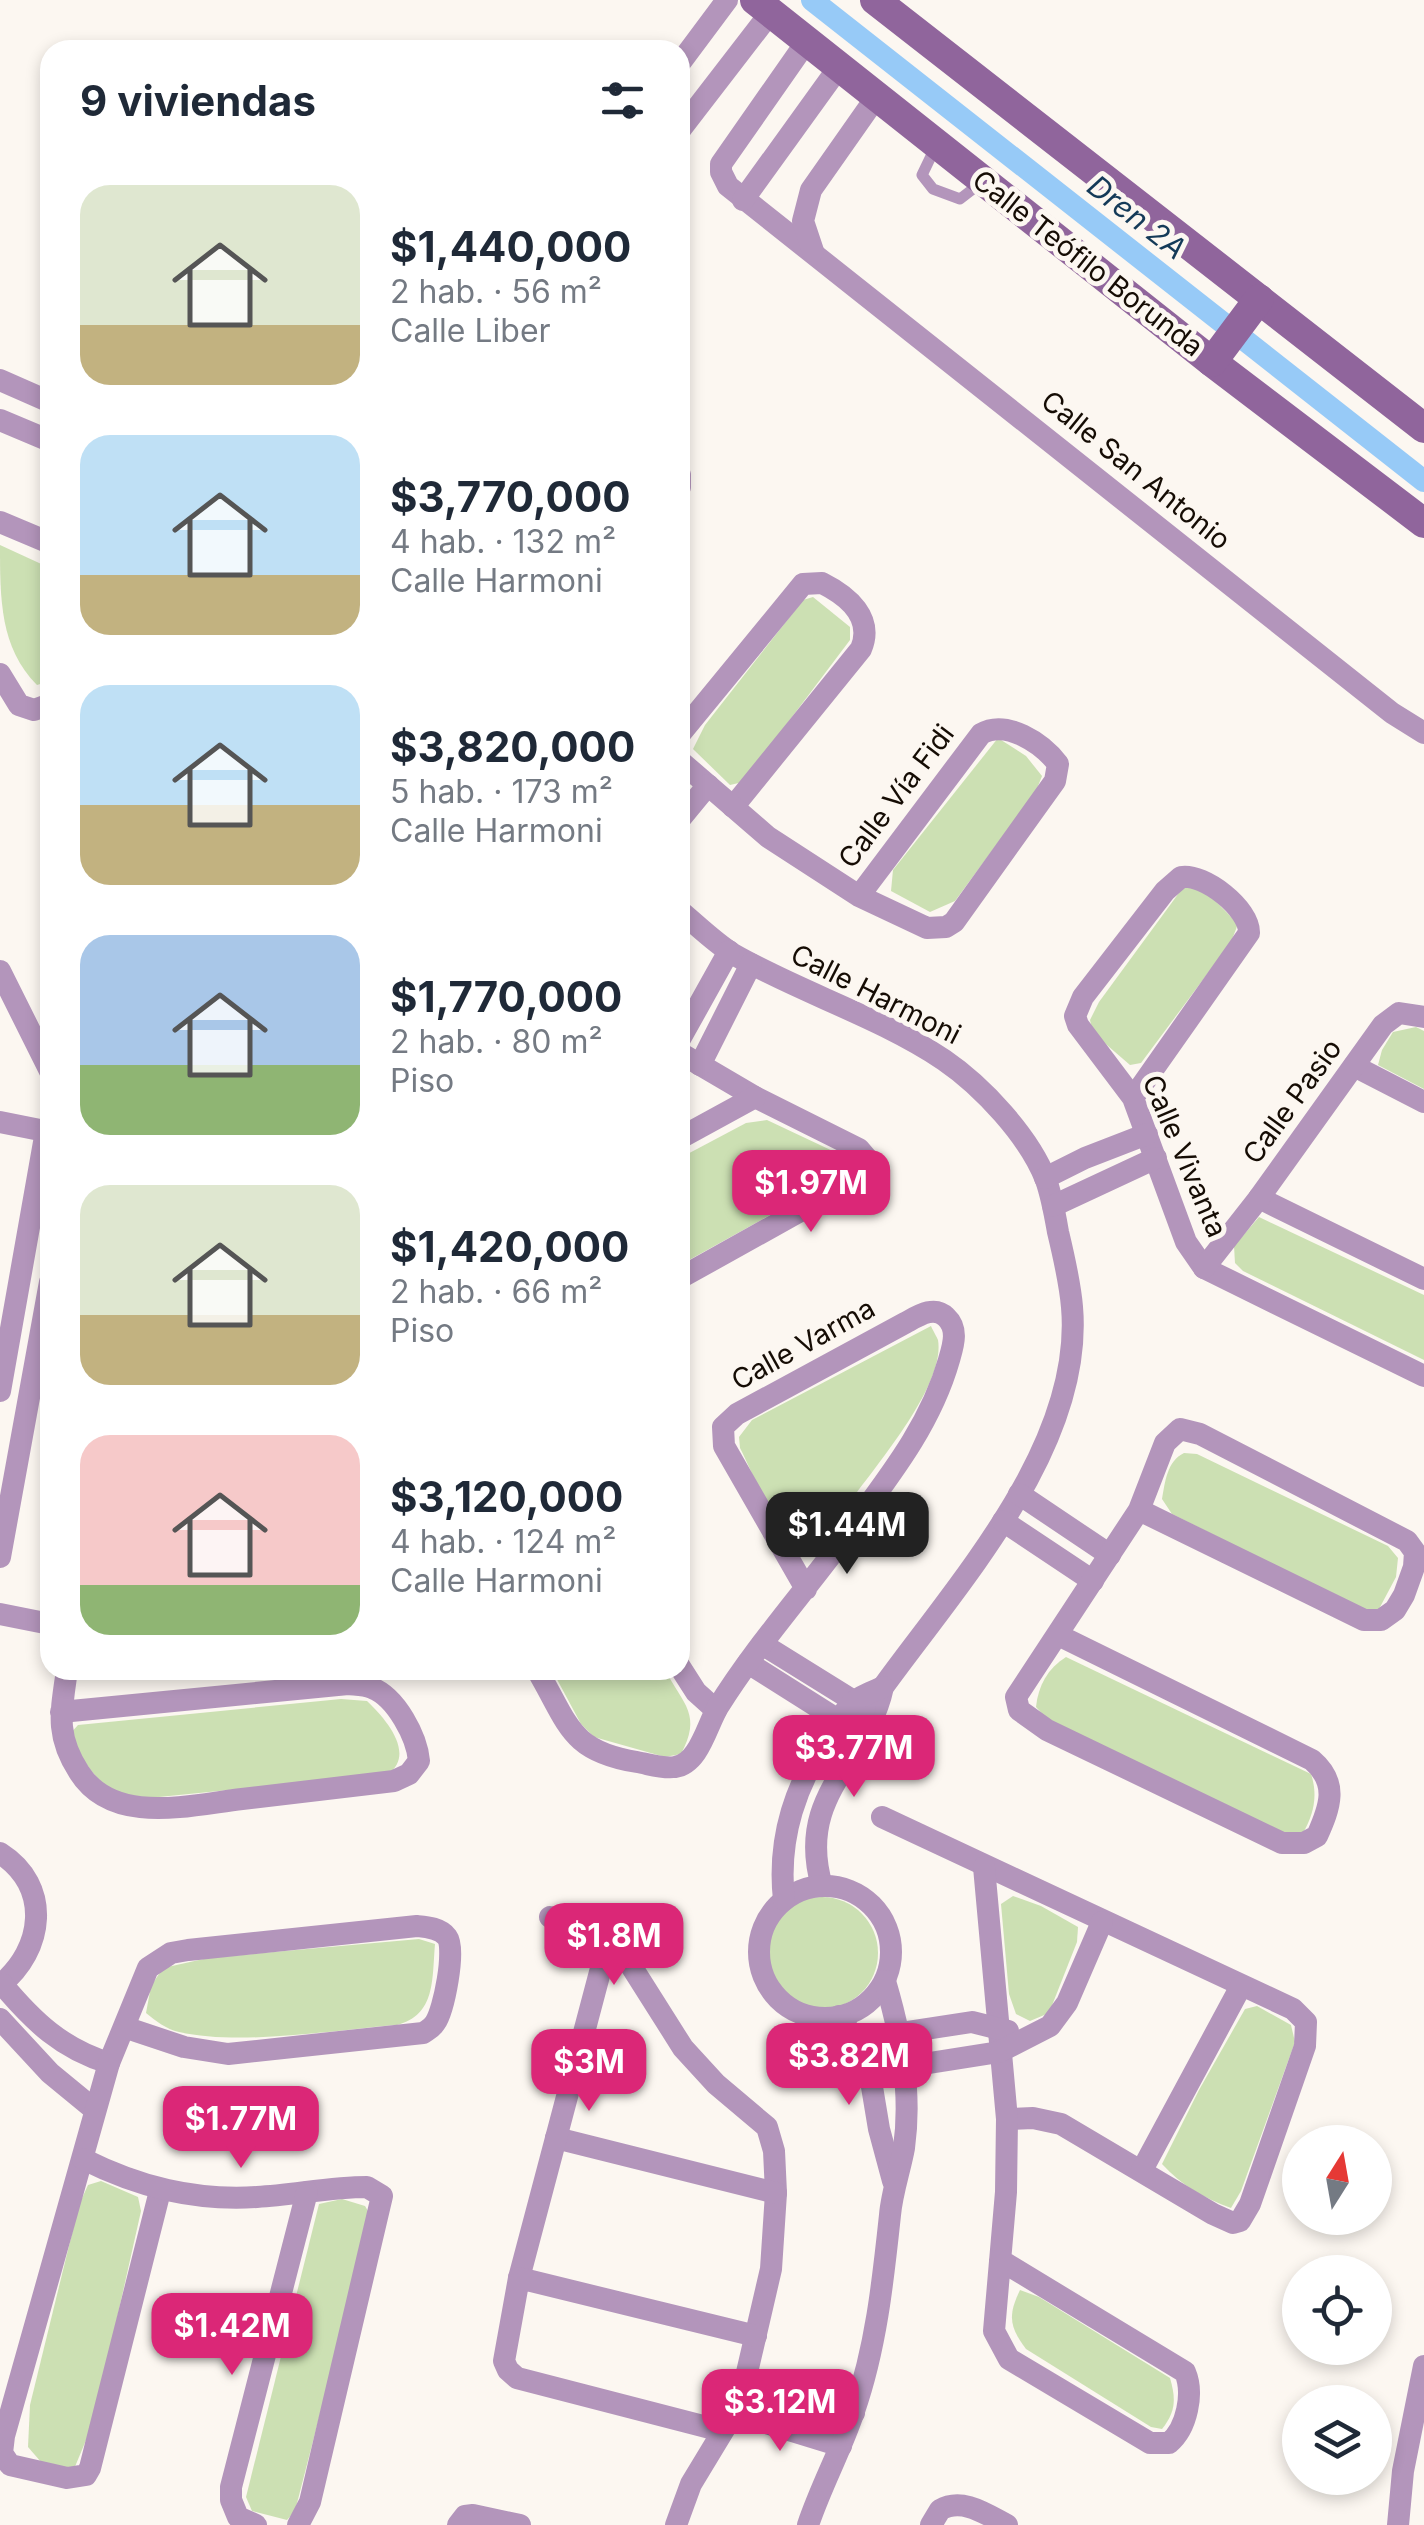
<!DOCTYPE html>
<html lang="es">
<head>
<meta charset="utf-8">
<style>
	:root { --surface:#fff; --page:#f2f2f3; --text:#1f2937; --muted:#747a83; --accent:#db2777 }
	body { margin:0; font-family:Inter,sans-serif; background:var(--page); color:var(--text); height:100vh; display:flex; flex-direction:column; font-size:38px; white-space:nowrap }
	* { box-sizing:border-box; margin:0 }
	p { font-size:32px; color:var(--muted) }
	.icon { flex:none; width:55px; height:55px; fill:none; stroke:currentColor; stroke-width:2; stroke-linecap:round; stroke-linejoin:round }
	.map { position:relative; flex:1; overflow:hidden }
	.side { position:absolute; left:40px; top:40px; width:650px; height:1640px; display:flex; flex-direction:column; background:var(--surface); border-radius:30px; box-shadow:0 5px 15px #0003 }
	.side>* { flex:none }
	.needle { width:65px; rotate:11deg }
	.buttons { position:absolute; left:1282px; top:2125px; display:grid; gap:20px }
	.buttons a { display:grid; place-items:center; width:110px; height:110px; border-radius:50%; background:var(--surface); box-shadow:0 5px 15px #0003; font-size:50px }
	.price { position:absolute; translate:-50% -85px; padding:0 22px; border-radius:20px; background:var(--accent); color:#fff; font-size:32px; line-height:65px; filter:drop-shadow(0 2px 5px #0008) }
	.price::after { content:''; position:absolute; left:50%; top:60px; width:30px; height:22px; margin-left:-15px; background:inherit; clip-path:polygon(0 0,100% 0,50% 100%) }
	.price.current { background:#222; color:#fff }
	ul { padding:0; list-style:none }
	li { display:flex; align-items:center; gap:30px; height:250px; padding:0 40px }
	li span { display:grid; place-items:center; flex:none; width:280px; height:200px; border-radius:30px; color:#555 }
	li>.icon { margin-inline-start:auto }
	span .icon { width:120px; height:120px; fill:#fffc; stroke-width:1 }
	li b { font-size:42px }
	h2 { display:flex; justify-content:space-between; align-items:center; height:120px; padding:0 40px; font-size:42px }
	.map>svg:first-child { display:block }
	.green { fill:#cce0b3 }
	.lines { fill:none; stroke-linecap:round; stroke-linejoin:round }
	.canal { stroke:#97caf7; stroke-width:22 }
	.lane { stroke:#b395bb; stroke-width:11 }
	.street { stroke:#b395bb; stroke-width:22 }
	.secondary { stroke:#90659c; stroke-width:30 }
	.labels { text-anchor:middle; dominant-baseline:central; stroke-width:10; stroke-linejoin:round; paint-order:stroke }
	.street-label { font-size:28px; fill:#150c04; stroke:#fcf7f1 }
	.water-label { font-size:30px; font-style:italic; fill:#143a58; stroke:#fcf7f1 }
</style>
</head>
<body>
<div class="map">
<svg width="1424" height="2525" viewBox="0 0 1424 2525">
	<rect width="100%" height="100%" fill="#fcf7f1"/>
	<!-- green -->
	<g class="green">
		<path d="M0 545 50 568V681L37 685C0 648 0 599 0 545Z"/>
		<path d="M813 597 850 627V640L743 782 730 785 693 749 705 725 803 600Z"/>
		<path d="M998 738 1026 756 1042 776 1036 791 955 901 930 912 891 891 893 870Z"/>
		<path d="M1199 884 1238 924 1231 942 1141 1063 1130 1065 1093 1033 1090 1020 1099 1002 1184 886Z"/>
		<path d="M1416 1027 1424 1031V1089L1378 1065 1382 1050 1393 1032Z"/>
		<path d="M767 1120 837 1153 847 1161 845 1171 835 1179 680 1265V1158L746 1123Z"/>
		<path d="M1259 1217 1424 1295V1360L1243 1271 1235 1263 1234 1246Z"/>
		<path d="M931 1326C931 1327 938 1339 938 1340 946 1387 870 1472 845 1509 835 1525 828 1540 815 1554 781 1549 755 1477 740 1448L739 1437 752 1420Z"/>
		<path d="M1184 1453 1197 1454 1388 1546 1398 1558 1396 1577 1379 1609H1360L1172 1514 1162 1499C1165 1482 1167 1461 1184 1453Z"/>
		<path d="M1066 1657 1311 1774C1318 1795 1314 1814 1303 1833L1290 1836 1047 1719 1036 1707C1038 1686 1048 1668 1066 1657Z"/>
		<path d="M552 1670H665C684 1705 702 1715 681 1754L665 1757 594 1737 581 1724Z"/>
		<path d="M341 1699 367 1701C386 1719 416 1754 388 1774L159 1797C148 1797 135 1798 125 1796 99 1789 81 1757 69 1735L78 1725Z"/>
		<path d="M1013 1896 1041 1906 1078 1927 1077 1942 1049 2013 1030 2021 1016 2014 1009 1994 1001 1904Z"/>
		<circle cx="822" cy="1953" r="56"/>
		<path d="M419 1939 435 1944C432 1979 436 2015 397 2025 333 2030 241 2046 179 2032 166 2029 156 2021 146 2013L151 1986 163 1968 208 1958Z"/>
		<path d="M1257 2006 1291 2025 1295 2042 1241 2191 1231 2208C1204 2198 1182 2186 1162 2164L1199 2090 1245 2009Z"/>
		<path d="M101 2181 138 2197 141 2211 94 2421 74 2469 41 2462 28 2447 30 2405 79 2205 88 2185Z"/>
		<path d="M342 2199 365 2206 371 2216 295 2511 287 2520 252 2511 246 2497 319 2204Z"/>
		<path d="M1020 2290 1039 2297 1170 2378C1176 2399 1176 2411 1162 2429L1151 2427 1026 2349C1009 2327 1008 2315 1020 2290Z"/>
	</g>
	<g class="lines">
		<!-- canal -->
		<path class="canal" d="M812 0 1424 481"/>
		<!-- lane -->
		<path class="lane" d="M935 148 922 175 933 189 960 199 982 182"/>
		<!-- street -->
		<g class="street">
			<path d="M807 41 721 164V172L728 186 1392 713 1424 733"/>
			<path d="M680 63 727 0"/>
			<path d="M680 130 771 12"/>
			<path d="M743 200 839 67"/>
			<path d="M813 251 803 221 811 190 877 96"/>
			<path d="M0 380 50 402"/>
			<path d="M0 420 50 441"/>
			<path d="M680 475V487"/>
			<path d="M0 522 50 543"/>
			<path d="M0 674 19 705 34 710 50 704"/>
			<path d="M680 734 803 584 822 583C848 596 874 618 861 649L733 807"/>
			<path d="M680 761 768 837 859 896 927 928 946 927 954 922 1055 781 1058 764C1042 743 1006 719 981 734L859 896"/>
			<path d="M680 819 708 785"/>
			<path d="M680 911C697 925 714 942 733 954 801 993 878 1016 944 1060 982 1086 1029 1136 1046 1180 1052 1197 1055 1215 1058 1232 1064 1257 1070 1282 1072 1307 1084 1445 959 1582 883 1687 867 1763 795 1794 822 1886"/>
			<path d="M0 971 50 1071"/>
			<path d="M680 1039 729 951"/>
			<path d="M680 1053 755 1097 859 1149 870 1162 863 1176 680 1278"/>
			<path d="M700 1065 751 964"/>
			<path d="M1354 1066 1424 1102"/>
			<path d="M1133 1098 1249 933C1250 909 1204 873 1181 877L1165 891 1083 997 1075 1016 1078 1025 1133 1098 1186 1242 1204 1268 1424 1376"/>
			<path d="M0 1122 50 1132"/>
			<path d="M680 1138 755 1097"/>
			<path d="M1045 1178 1085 1158 1147 1134"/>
			<path d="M1259 1198 1424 1279"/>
			<path d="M1053 1206 1156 1158"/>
			<path d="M1204 1268 1259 1198 1383 1025 1399 1013 1424 1017"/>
			<path d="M0 1391 46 1131 50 1126"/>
			<path d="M1019 1494 1110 1555"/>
			<path d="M1003 1521 1093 1581"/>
			<path d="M0 1557 50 1282"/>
			<path d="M0 1614 50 1624"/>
			<path d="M1058 1635 1312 1760C1339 1783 1330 1807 1317 1836L1304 1843H1282L1047 1730 1019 1710 1016 1697 1139 1510 1165 1443 1180 1429 1200 1434 1407 1541 1415 1552 1414 1567 1404 1595 1395 1610 1381 1620H1364L1139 1510"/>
			<path d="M762 1644 865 1708"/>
			<path d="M748 1663 851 1728"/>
			<path d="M680 1667 696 1692 716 1710"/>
			<path d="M537 1670C569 1724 569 1751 637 1762 649 1764 663 1769 675 1767 699 1764 707 1725 718 1707 754 1649 800 1597 841 1542 883 1484 929 1430 949 1360 953 1346 959 1329 946 1317 934 1305 918 1316 905 1323L737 1414 723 1427 724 1446 806 1589"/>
			<path d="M61 1712 348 1684C356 1685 365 1685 372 1688 396 1697 417 1737 419 1761L409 1774 394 1781C344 1787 293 1793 242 1799 189 1805 113 1826 79 1772 55 1735 61 1712 67 1670"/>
			<path d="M882 1817 1293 2009 1306 2022 1305 2046 1250 2204 1240 2221 1233 2223 1213 2214 1061 2124 1033 2118 1007 2119"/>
			<path d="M0 1853C52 1886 44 1950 0 1985"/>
			<path d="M984 1867 1007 2119 1006 2192 994 2331 1009 2359 1150 2443H1169C1187 2428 1194 2393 1185 2372L1000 2260"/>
			<circle cx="825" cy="1952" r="66"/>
			<path d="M784 1900C777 1837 796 1783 831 1732 838 1722 845 1708 855 1701 862 1695 874 1691 883 1687"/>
			<path d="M550 1917C578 1925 601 1929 621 1950L683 2048 716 2084 767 2127 774 2151 776 2193 771 2269 745 2381 734 2413 691 2484 676 2525"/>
			<path d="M2 1984C33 2021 62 2049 109 2063"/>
			<path d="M839 2016 867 2057 879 2129 893 2181"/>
			<path d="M0 2019 50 2073 95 2110"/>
			<path d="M124 2027 184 2047 228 2054 423 2033C429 2029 431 2029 435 2023 444 2010 456 1949 447 1937 440 1928 427 1927 417 1926L188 1950 171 1953 148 1968 109 2063 4 2436 2 2453 10 2465 67 2478 86 2475 90 2468 160 2191"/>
			<path d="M900 2033 972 2022 1008 2031"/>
			<path d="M904 2067 999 2052 1050 2026 1067 2003 1102 1922"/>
			<path d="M556 2138 776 2193"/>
			<path d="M83 2159C139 2187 194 2201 257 2197 294 2195 330 2187 367 2187L382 2196 310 2502 298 2525"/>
			<path d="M1142 2170 1241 1986"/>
			<path d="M519 2278 609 1938"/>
			<path d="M745 2381 854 2413"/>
			<path d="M734 2413 841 2446"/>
			<path d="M722 2431 517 2378 508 2370 504 2361 519 2278 756 2336"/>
			<path d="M256 2525 238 2517 231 2500V2487L307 2192"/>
			<path d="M458 2525 465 2516 473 2515 520 2525"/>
			<path d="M808 2525C821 2486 841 2450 854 2411 876 2348 883 2281 890 2215 892 2192 900 2170 904 2148 912 2091 901 2035 885 1981"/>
			<path d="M931 2525 940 2510C962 2497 986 2514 1007 2525"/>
			<path d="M1398 2525 1403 2471 1424 2366"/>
		</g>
		<!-- secondary -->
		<g class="secondary">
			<path d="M755 0 1212 362 1424 523"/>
			<path d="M875 0 1424 428"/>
			<path d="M1212 362 1259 299"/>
		</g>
	</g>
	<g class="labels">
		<!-- street labels -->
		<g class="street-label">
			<text transform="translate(1088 263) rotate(38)">Calle Teófilo Borunda</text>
			<text transform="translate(1136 470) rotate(39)">Calle San Antonio</text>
			<text transform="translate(896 796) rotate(-53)">Calle Vía Fidi</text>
			<text transform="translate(876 994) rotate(27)">Calle Harmoni</text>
			<text transform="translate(1292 1101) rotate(-54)">Calle Pasio</text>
			<text transform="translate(1185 1156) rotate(67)">Calle Vivanta</text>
			<text transform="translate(803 1344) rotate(-29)">Calle Varma</text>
		</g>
		<!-- water labels -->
		<g class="water-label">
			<text transform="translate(1137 217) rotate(38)">Dren 2A</text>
		</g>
	</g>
</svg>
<div class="buttons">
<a><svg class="needle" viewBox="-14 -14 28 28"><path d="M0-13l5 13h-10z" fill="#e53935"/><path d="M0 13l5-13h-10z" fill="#747a83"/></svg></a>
<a><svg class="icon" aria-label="locate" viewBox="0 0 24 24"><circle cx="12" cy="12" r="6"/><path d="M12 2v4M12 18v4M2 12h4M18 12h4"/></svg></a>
<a><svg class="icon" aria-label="layers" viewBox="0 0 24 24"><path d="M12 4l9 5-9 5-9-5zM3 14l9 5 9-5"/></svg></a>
</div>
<b class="price" style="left:811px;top:1235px">$1.97M</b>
<b class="price current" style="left:847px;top:1577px">$1.44M</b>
<b class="price" style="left:854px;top:1800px">$3.77M</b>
<b class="price" style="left:614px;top:1988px">$1.8M</b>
<b class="price" style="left:849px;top:2108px">$3.82M</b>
<b class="price" style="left:589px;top:2114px">$3M</b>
<b class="price" style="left:241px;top:2171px">$1.77M</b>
<b class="price" style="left:232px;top:2378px">$1.42M</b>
<b class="price" style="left:780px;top:2454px">$3.12M</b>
<section class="side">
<h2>9 viviendas<svg class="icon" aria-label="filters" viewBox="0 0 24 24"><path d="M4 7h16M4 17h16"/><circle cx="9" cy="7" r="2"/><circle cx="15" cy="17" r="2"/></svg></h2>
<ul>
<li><span style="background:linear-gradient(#dfe7d0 70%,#c2b280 0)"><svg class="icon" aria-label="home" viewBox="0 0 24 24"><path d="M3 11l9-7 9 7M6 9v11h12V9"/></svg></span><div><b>$1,440,000</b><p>2 hab. · 56 m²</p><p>Calle Liber</p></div></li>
<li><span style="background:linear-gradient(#bfe0f5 70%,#c2b280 0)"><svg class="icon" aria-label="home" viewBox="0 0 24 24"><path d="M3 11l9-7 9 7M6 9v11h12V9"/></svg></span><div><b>$3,770,000</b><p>4 hab. · 132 m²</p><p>Calle Harmoni</p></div></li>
<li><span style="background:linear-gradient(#bfe0f5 60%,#c2b280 0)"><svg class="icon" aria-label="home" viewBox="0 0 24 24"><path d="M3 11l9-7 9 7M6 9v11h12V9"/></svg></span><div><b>$3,820,000</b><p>5 hab. · 173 m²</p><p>Calle Harmoni</p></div></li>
<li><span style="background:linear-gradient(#a9c7e8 65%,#8fb573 0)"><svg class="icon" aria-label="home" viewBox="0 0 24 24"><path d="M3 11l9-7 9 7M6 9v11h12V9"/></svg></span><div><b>$1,770,000</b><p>2 hab. · 80 m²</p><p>Piso</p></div></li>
<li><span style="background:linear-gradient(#dfe7d0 65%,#c2b280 0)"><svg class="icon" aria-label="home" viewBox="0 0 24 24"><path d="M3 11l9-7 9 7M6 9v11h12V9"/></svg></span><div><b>$1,420,000</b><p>2 hab. · 66 m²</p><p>Piso</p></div></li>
<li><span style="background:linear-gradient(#f6c9c9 75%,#8fb573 0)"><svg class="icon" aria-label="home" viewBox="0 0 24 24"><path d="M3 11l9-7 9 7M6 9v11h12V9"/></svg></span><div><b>$3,120,000</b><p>4 hab. · 124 m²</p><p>Calle Harmoni</p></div></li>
</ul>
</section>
</div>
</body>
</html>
